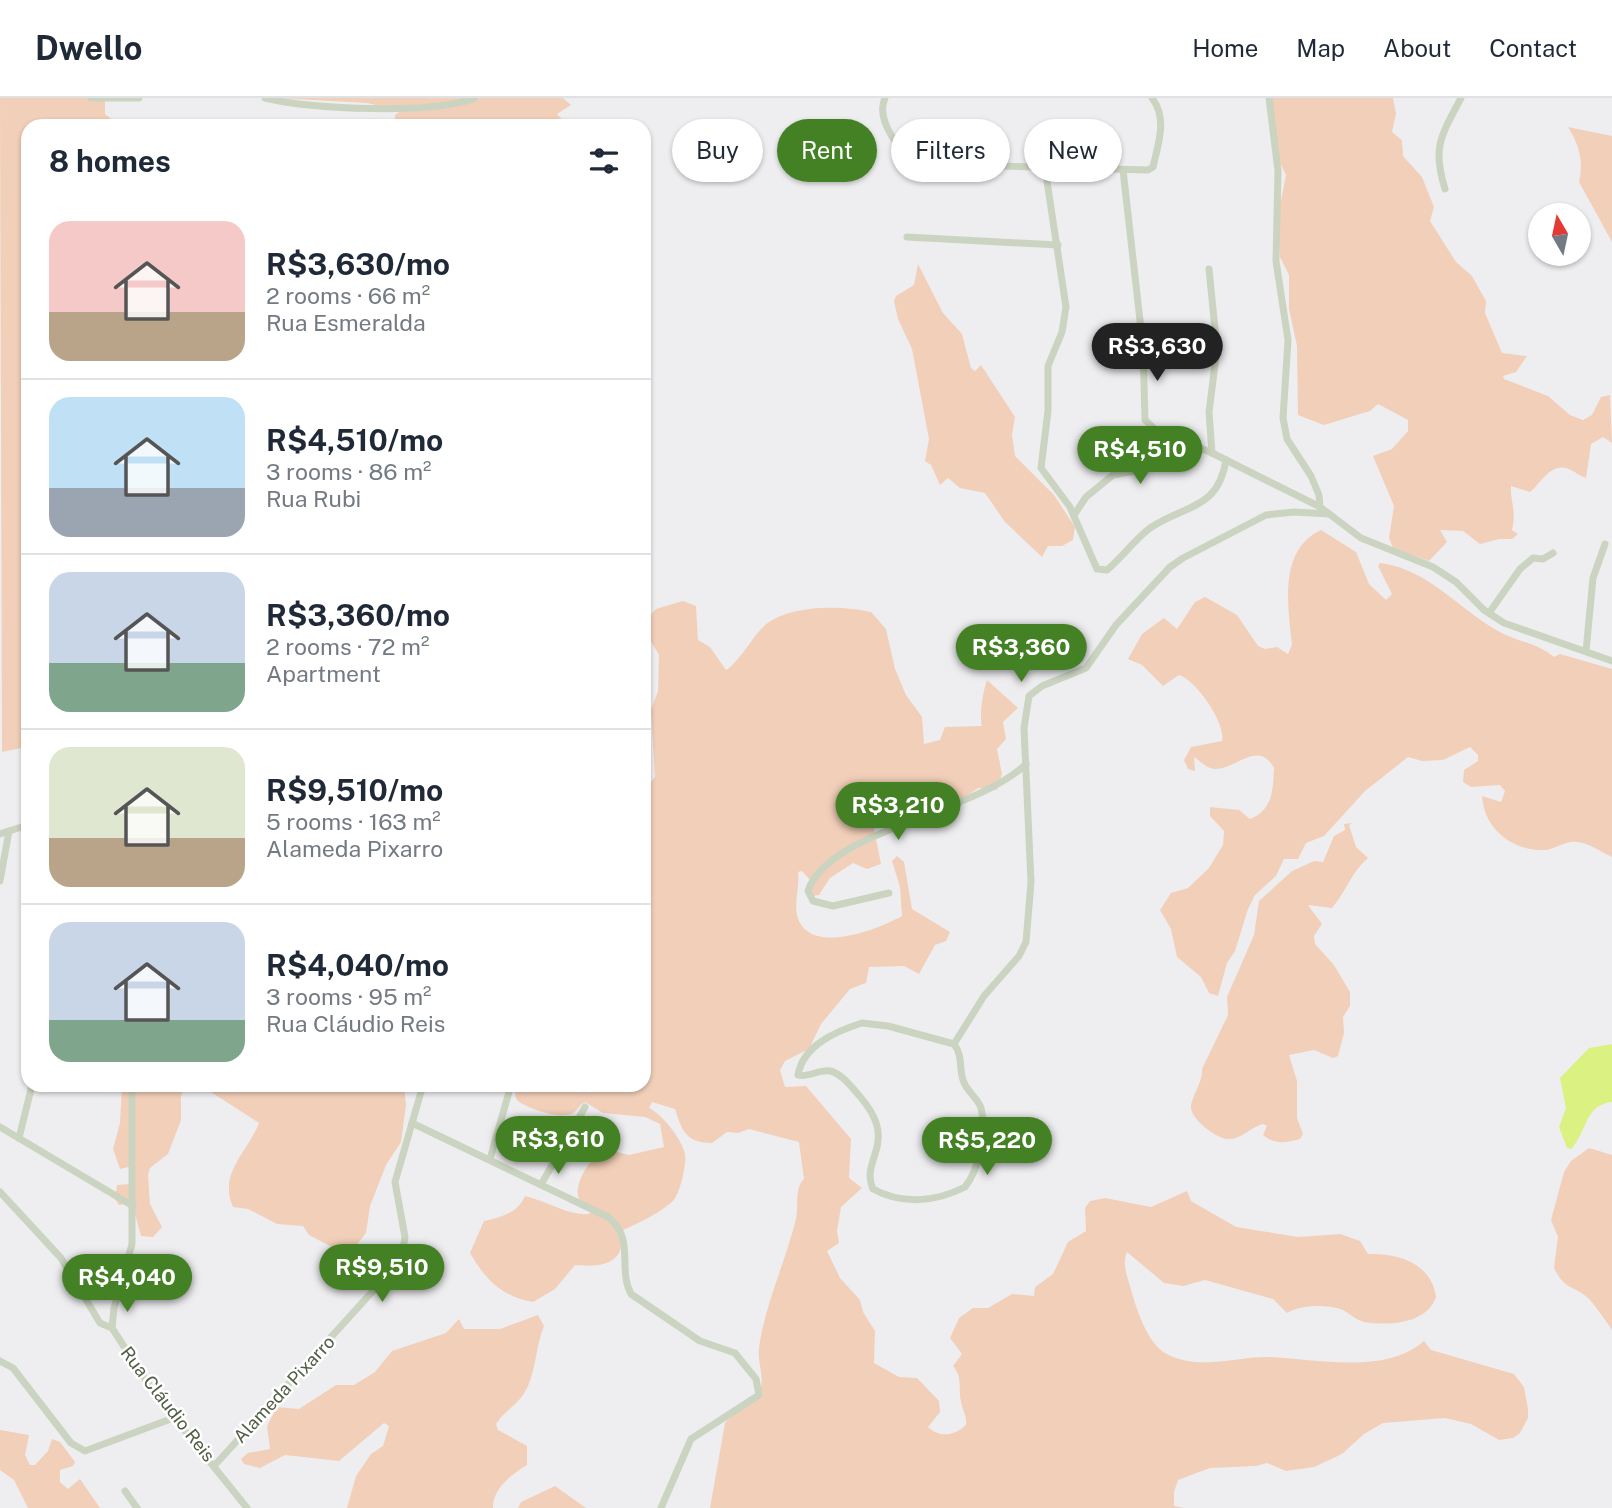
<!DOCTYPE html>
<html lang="en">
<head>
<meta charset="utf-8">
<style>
	:root { --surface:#fff; --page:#f6f6f7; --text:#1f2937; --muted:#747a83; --line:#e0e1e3; --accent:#438124 }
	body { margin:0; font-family:"Public Sans",sans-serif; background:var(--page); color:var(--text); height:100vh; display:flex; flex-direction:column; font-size:26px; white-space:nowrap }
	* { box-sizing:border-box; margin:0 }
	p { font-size:23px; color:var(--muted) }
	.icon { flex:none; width:38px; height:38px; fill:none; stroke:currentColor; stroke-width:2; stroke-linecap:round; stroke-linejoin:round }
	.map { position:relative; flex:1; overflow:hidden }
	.side { position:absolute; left:21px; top:21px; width:630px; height:973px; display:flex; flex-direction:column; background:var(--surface); border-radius:21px; box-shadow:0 2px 5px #0004 }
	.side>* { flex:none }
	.top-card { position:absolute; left:672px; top:21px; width:665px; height:63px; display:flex; gap:14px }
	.needle { width:46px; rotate:351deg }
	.tools { position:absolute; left:1528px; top:105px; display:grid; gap:14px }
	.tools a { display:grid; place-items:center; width:63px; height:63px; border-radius:50%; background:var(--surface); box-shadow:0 2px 5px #0004; font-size:35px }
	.price { position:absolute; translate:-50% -60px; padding:0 16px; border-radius:24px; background:var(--accent); color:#fff; font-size:23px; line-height:46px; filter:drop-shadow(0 2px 4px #0008) }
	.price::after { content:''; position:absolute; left:50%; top:42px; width:21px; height:16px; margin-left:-10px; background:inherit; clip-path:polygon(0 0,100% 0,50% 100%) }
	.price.active { background:#222; color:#fff }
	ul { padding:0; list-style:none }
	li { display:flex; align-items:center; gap:21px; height:175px; padding:0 28px }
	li+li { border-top:2px solid var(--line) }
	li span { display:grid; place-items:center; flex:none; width:196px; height:140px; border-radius:21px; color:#555 }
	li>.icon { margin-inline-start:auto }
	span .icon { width:84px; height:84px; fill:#fffc; stroke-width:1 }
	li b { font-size:30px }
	h2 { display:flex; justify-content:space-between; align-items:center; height:84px; padding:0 28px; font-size:30px }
	.chip { padding:0 24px; border-radius:32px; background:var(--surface); box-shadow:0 2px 5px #0004; font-size:24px; line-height:63px }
	.chip.active { background:var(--accent); color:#fff }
	header { display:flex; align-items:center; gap:42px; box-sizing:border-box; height:98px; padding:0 35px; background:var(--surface); border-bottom:2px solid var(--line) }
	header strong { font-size:33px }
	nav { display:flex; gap:38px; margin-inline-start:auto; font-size:24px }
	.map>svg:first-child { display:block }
	.green { fill:#f2cfb9 }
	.water { fill:#dbf283 }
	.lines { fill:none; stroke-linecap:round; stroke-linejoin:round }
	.minor { stroke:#cbd4c0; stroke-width:7 }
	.labels { text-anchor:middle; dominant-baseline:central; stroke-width:5; stroke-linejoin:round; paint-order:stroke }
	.street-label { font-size:18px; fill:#515d45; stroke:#fff }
</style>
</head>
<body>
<header>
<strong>Dwello</strong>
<nav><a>Home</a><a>Map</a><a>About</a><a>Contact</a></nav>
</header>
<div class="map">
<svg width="1612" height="1410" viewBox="0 0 1612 1410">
	<rect width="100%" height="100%" fill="#eeeef1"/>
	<!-- green -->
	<g class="green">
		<path d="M0 0H105V16L120 28H28V640L21 650 2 654Z"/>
		<path d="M278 0H466L464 5 480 0H563L571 7 557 16 568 28H395V17L401 13 367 5Z"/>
		<path d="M1271 0H1393L1396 16 1392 34 1402 42 1403 58 1422 79 1434 109 1430 123 1456 164 1472 178 1486 203 1485 215 1502 255 1527 258 1516 274 1503 278 1504 281 1548 298 1570 317 1583 322 1592 317 1601 299 1610 297 1612 345 1603 339 1591 346 1586 380C1580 378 1577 375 1571 372 1552 362 1542 384 1530 394L1511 388C1510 404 1517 412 1512 432L1518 436 1512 441H1499L1480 446 1463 433 1440 432 1447 444 1429 463 1393 450 1389 440 1394 408 1373 358 1392 351 1408 333V322L1378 306 1370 313 1324 327 1298 317 1297 248 1289 211V177L1280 159 1278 118 1286 77 1273 50Z"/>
		<path d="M1568 29 1612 38V144L1579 84C1584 64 1579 46 1568 29Z"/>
		<path d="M918 166 943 215 962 236 971 270 975 273 981 267 1015 319 1012 337 1015 358 1054 397 1075 429 1073 442 1062 448H1048L1042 459 1005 424 985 395 960 390 948 380 940 387 931 367 925 363 929 341 912 251 898 221 894 203 896 198 914 187Z"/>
		<path d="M1321 432 1356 454 1369 486 1386 502 1392 496 1378 468 1380 465C1429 471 1459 512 1500 534 1518 544 1538 545 1554 559L1560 556 1612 571V759C1601 754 1589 745 1577 744 1566 742 1556 751 1545 752 1512 753 1484 731 1482 698L1501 704 1505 693 1500 687 1471 689 1463 684 1464 672 1478 663V657L1470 649 1443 662 1422 663 1408 659 1365 693 1324 738 1306 745 1298 761H1284L1276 778 1255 797 1248 811 1235 853 1227 865 1218 898 1209 895 1201 879 1177 859 1171 831 1160 812 1171 795 1188 790 1209 770 1223 747 1224 733 1210 718V709L1239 712 1250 721C1273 712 1273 691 1274 670 1258 641 1236 672 1214 671 1206 670 1200 663 1194 659L1195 673 1188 671 1184 662 1191 649 1222 643C1226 625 1196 582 1179 577L1163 588 1142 567 1128 561 1142 536 1164 520 1177 531 1195 504 1205 499 1237 517 1258 548 1265 551 1277 549 1288 556 1292 547C1288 508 1278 452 1321 432Z"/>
		<path d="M683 503 696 508 698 542 710 549 726 572C737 566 751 542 761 531 784 506 841 507 871 514L886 531 895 571 906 597 922 619 924 646 940 642 945 629 982 628C979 616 983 593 987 582L1018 610 1003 624 1006 641 997 651 1002 676 997 692 978 690C956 707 901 729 873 726L881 766 867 771 853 765 830 780 819 797 813 798 810 782 802 773 798 774C800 788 794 803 797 817 807 859 877 832 902 818L900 789 892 763 897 758 904 764 912 811 950 834 946 843 935 847 919 876 904 868 869 869 866 885 850 891 821 926 809 951 785 963 780 972 785 989 806 988 851 1041 849 1080 862 1090 841 1109 837 1133 839 1145 827 1153 840 1180 860 1202 863 1214 875 1233 874 1265 899 1279 917 1280 939 1303 940 1314 928 1329C940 1340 954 1338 966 1327 967 1317 962 1312 961 1303 958 1289 963 1280 953 1268L962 1256 950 1240 959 1220 973 1210H988L1012 1196 1034 1198 1035 1189 1053 1176 1068 1144 1086 1133 1085 1110 1090 1103 1105 1100 1151 1109 1187 1093 1191 1103 1236 1129 1298 1139 1340 1136 1360 1143 1368 1156C1397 1155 1431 1164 1436 1199 1427 1226 1388 1228 1364 1224 1355 1222 1349 1214 1340 1211 1326 1206 1299 1207 1287 1215L1273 1201 1205 1182 1183 1188 1164 1185 1127 1154C1121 1166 1129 1183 1132 1195 1137 1213 1148 1245 1165 1255 1198 1274 1236 1258 1270 1259 1316 1261 1386 1277 1424 1243L1431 1252 1514 1276 1524 1289 1528 1311V1320L1520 1335 1513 1340 1499 1342 1471 1326 1445 1320 1383 1325 1364 1336 1342 1356 1314 1369 1286 1373 1267 1365 1256 1368 1210 1370 1178 1382 1174 1394V1408L1184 1410H710L725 1325C735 1313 753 1307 760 1292 765 1279 757 1264 759 1250 765 1206 785 1165 796 1121 799 1108 794 1090 804 1081L799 1044 749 1031 738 1035 727 1034 712 1045C686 1045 682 1033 675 1011L652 1004 649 1010C662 1016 682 1041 685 1056 687 1065 680 1096 673 1103 660 1115 641 1124 623 1132 621 1139 622 1149 619 1155 610 1170 588 1168 575 1167L555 1191 533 1204C502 1199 485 1181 470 1155L484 1123C501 1119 518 1115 525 1098 546 1103 570 1118 589 1116L591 1113C587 1109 581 1105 579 1101 573 1088 588 1064 598 1056L617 1054 629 1057 664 1049 660 1026 645 1019 603 1015 585 1004C579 1007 578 1012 573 1015 562 1022 528 1011 518 1003 514 999 515 993 515 987H644V692L655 679 651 612 658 593 659 557 646 535 644 524 656 511Z"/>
		<path d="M1352 725 1349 727 1356 749 1368 760C1352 773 1346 794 1332 810L1308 807 1322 826 1314 838 1315 846 1334 867 1350 894V908L1343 919 1344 935 1338 958 1333 960 1314 952 1289 957 1297 983V1020L1303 1036 1300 1041C1286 1045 1275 1047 1263 1037L1267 1028 1263 1026C1251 1029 1241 1042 1228 1041 1215 1040 1189 1020 1191 1007 1194 994 1203 983 1202 971L1228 917 1227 899 1254 837 1259 803 1292 773 1314 763 1323 764 1334 738 1345 732 1344 726Z"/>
		<path d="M122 987H186L181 998V1022L168 1056 150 1070 148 1077 150 1106 162 1129 153 1139 141 1138 132 1105 119 1107 115 1101 117 1087 130 1086 133 1068 120 1071 113 1051 120 1025Z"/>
		<path d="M200 987H404L406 1007 401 1044 386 1067 370 1108 366 1135 354 1150 353 1160 309 1137 303 1128 277 1126 248 1111 233 1109C218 1075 248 1054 259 1025Z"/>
		<path d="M1589 1050 1612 1057V1232C1609 1227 1592 1203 1588 1200 1574 1187 1565 1193 1554 1170L1558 1139 1551 1122 1564 1074 1571 1063Z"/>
		<path d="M538 1217 544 1228C536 1248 536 1269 528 1288 519 1308 505 1311 496 1326L498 1332 527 1348V1367C511 1377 493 1390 493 1410H347L356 1378 371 1356 383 1348 389 1328 384 1325 339 1363 285 1357 260 1370 244 1366 241 1361 248 1355 270 1351 267 1328 277 1309 299 1311 336 1287H354L375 1274 392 1253 446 1235 459 1221 464 1231H500Z"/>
		<path d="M0 1332 29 1337 25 1357 30 1367H35L48 1353 52 1341 60 1344 75 1364 73 1368 60 1372V1384L68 1391 80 1381 100 1410H28L14 1382 0 1372Z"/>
		<path d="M555 1388 586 1410H518L521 1404Z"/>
	</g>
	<!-- water -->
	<path class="water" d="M1612 946V1004C1584 1007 1588 1033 1571 1051L1567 1050 1559 1029 1566 1010 1560 980 1589 950Z"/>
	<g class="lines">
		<!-- minor -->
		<g class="minor">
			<path d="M91 0H139"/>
			<path d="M265 0C312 11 431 17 475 0"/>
			<path d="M885 0C875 22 901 58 921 66L1148 72 1153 69C1158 46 1168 21 1152 0"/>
			<path d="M1269 0 1278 73 1276 163 1288 242 1283 320 1287 341 1311 378 1319 397 1320 409 1361 440 1433 469 1456 484 1484 512 1504 525 1612 563"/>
			<path d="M1045 70 1066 209 1062 234 1048 268V313L1041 370 1070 409 1097 471 1107 472C1123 459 1134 442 1150 430 1186 406 1218 412 1226 362"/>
			<path d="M1123 72 1143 249 1145 322 1155 331 1212 355 1320 409"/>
			<path d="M1445 91C1432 49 1441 38 1461 0"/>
			<path d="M907 139 1058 147"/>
			<path d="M1209 171 1217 251 1209 314 1212 355"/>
			<path d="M1074 417 1086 399 1113 377 1152 370 1157 363 1163 334"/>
			<path d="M1489 515 1520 471 1533 460 1543 461 1553 455"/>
			<path d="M1586 553 1593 480 1605 446"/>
			<path d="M0 736 28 727"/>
			<path d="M0 783 9 733"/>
			<path d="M889 795 833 808 813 803 808 793C828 732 976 715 1026 666"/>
			<path d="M862 925 888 928 954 946C963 958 959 970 963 982 966 993 977 999 981 1010 987 1032 979 1072 965 1089 936 1104 902 1107 873 1091 859 1059 903 1045 856 994 849 986 840 975 830 973 819 971 808 980 798 977 803 947 837 933 862 925Z"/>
			<path d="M954 946 984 898 1019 858 1026 844 1031 784 1024 630 1029 598 1042 588 1086 570 1116 527 1170 469 1183 460 1266 417 1294 414 1329 416"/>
			<path d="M132 987V1146L114 1210 112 1230 153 1293 247 1410"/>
			<path d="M412 1025 608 1119C636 1141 617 1170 631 1196L700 1243 735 1255 756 1281 759 1297 691 1341 661 1410"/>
			<path d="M0 1029 133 1108"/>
			<path d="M19 1040 32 987"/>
			<path d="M490 1061 511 987"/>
			<path d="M542 1085 585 1009"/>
			<path d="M0 1094 61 1160 100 1225 112 1230"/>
			<path d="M0 1263 13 1270 71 1345 85 1353 176 1319"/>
			<path d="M215 1367 401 1162 405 1139 395 1084 423 987"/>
			<path d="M125 1393 137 1410"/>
		</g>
	</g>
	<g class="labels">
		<!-- street labels -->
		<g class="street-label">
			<text transform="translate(284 1291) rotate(-47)">Alameda Pixarro</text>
			<text transform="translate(168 1306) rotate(52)">Rua Cláudio Reis</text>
		</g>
	</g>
</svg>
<div class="tools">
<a><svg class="needle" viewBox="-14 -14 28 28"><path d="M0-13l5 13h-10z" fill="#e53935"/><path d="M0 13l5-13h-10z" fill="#747a83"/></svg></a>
</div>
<b class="price active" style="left:1157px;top:285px">R$3,630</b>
<b class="price" style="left:1140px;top:388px">R$4,510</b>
<b class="price" style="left:1021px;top:586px">R$3,360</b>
<b class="price" style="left:898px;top:744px">R$3,210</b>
<b class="price" style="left:558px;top:1078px">R$3,610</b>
<b class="price" style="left:987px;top:1079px">R$5,220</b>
<b class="price" style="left:382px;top:1206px">R$9,510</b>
<b class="price" style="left:127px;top:1216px">R$4,040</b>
<div class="top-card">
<a class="chip">Buy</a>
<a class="chip active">Rent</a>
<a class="chip">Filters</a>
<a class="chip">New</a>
</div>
<section class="side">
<h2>8 homes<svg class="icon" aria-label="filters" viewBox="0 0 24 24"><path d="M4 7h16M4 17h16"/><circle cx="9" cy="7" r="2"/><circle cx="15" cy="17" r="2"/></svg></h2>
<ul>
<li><span style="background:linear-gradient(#f6c9c9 65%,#b9a48a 0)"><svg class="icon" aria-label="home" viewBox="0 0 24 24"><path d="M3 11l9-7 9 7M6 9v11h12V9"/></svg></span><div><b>R$3,630/mo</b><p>2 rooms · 66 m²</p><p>Rua Esmeralda</p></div></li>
<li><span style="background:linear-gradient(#bfe0f5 65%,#9aa5b1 0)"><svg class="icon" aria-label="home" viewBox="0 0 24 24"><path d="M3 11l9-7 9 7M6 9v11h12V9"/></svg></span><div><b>R$4,510/mo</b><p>3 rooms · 86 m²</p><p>Rua Rubi</p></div></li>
<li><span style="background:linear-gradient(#c9d6e8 65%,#7fa58c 0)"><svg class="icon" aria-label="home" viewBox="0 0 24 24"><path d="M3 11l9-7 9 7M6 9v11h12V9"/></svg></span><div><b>R$3,360/mo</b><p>2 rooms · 72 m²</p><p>Apartment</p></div></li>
<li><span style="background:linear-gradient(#dfe7d0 65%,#b9a48a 0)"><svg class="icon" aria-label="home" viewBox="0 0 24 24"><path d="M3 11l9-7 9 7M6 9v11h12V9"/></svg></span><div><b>R$9,510/mo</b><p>5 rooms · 163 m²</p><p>Alameda Pixarro</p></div></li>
<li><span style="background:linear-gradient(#c9d6e8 70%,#7fa58c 0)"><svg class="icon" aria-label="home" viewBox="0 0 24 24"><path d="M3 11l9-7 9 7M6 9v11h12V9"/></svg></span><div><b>R$4,040/mo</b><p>3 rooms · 95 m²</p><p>Rua Cláudio Reis</p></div></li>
</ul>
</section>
</div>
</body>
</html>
